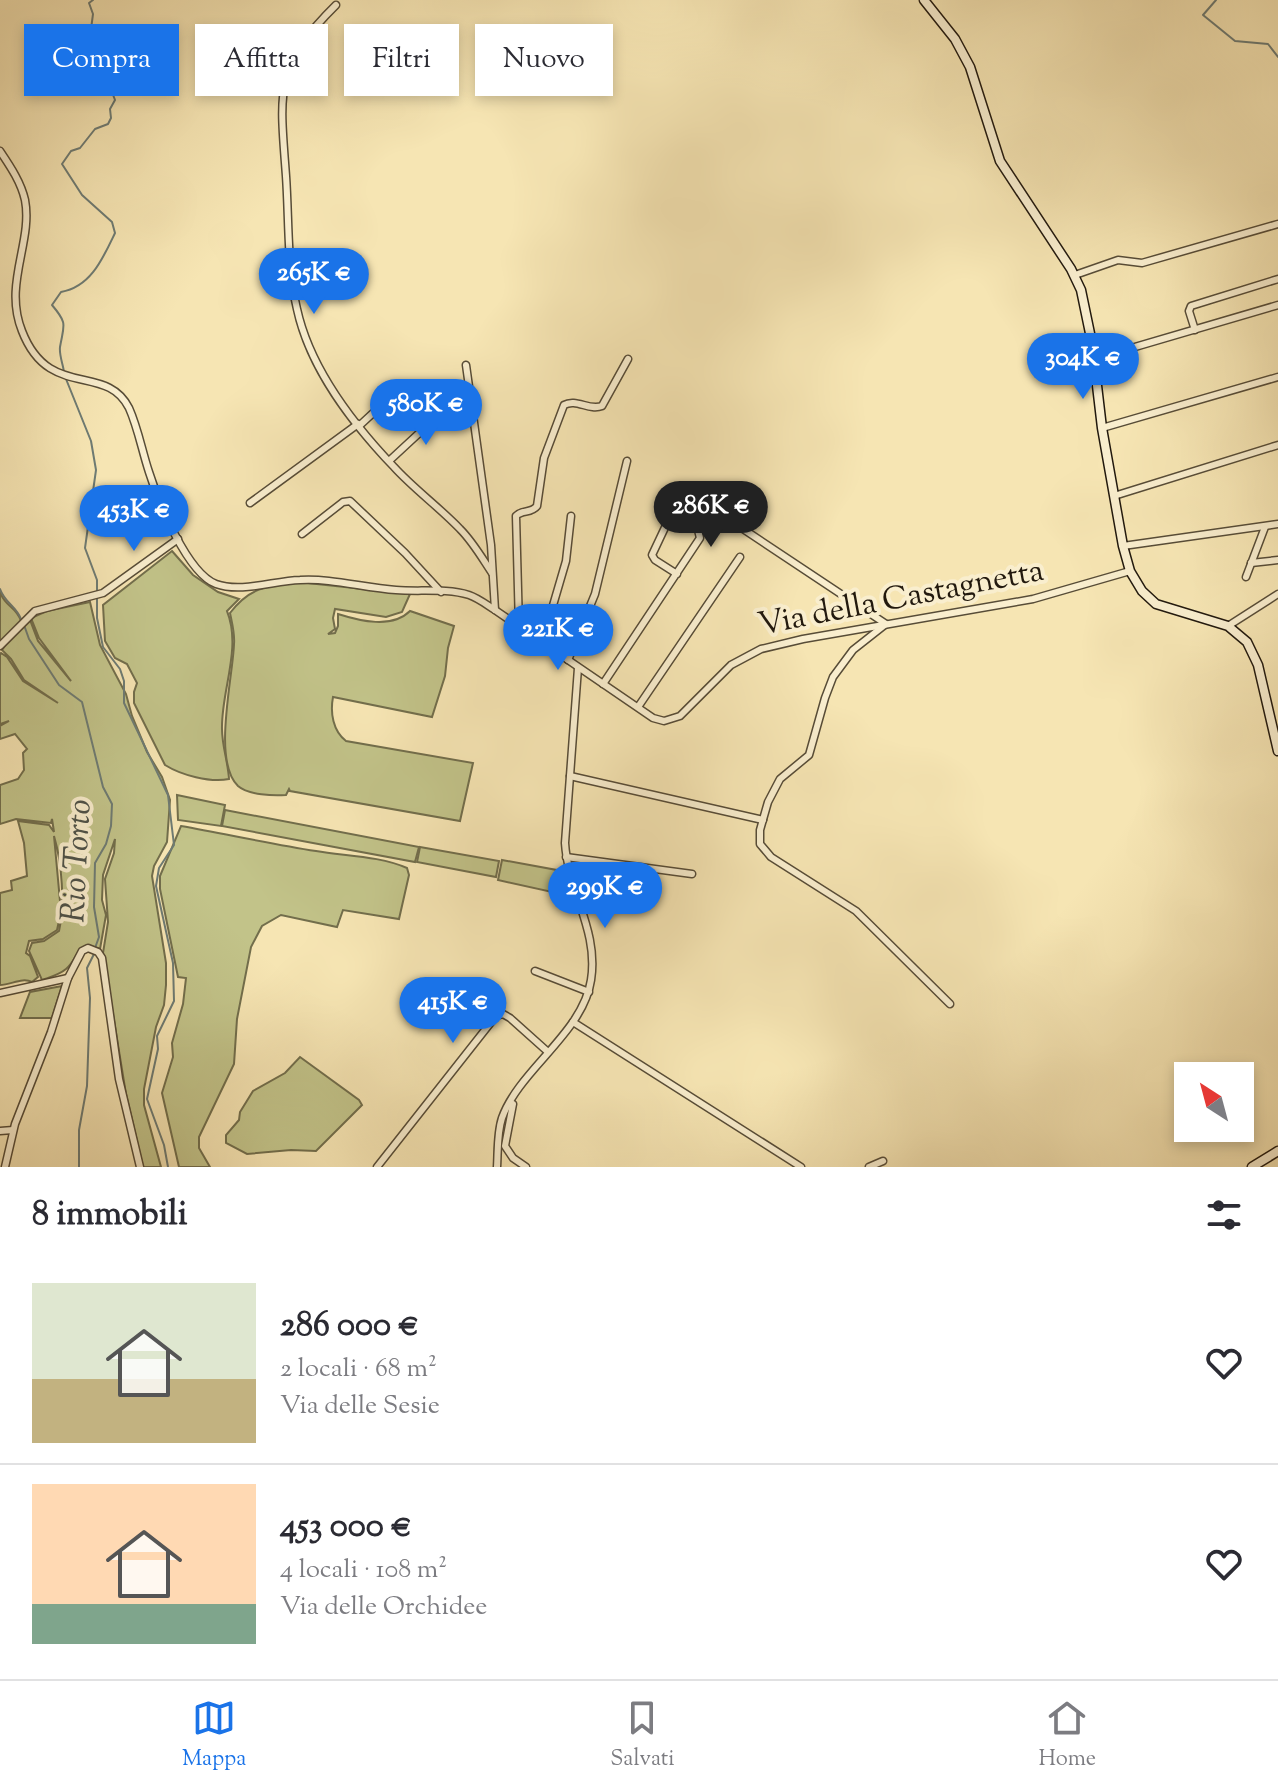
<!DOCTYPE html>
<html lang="it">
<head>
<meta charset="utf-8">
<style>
	:root { --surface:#fff; --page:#f2f2f3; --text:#2b2b33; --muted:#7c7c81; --line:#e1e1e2; --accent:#1a73e8 }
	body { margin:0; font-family:"Sorts Mill Goudy",serif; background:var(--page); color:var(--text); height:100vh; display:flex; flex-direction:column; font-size:30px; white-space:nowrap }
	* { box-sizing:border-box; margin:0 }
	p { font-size:26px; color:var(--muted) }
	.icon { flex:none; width:44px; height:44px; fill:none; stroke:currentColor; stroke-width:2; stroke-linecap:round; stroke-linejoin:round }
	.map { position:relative; height:1167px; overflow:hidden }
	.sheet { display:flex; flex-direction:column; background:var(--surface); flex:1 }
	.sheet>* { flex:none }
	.top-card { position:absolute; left:24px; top:24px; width:800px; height:72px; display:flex; gap:16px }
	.needle { width:52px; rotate:324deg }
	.tools { position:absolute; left:1174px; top:1062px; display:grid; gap:16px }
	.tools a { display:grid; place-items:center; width:80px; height:80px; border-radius:0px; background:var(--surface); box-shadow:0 4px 12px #0003; font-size:40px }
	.price { position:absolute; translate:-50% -68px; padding:0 18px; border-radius:28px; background:var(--accent); color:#fff; font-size:26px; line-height:52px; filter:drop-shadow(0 2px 4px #0008) }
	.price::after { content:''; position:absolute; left:50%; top:48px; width:24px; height:18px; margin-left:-12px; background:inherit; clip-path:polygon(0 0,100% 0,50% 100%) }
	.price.selected { background:#222; color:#fff }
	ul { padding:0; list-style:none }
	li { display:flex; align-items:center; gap:24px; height:200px; padding:0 32px }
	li+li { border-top:2px solid var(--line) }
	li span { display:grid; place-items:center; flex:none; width:224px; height:160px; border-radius:0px; color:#555 }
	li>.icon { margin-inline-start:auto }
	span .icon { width:96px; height:96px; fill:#fffc; stroke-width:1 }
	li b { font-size:34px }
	h2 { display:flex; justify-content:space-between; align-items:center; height:96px; padding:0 32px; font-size:34px }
	.pill { padding:0 28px; border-radius:0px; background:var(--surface); box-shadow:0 4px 12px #0003; font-size:28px; line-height:72px }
	.pill.selected { background:var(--accent); color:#fff }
	.menu { display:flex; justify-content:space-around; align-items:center; height:112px; border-top:2px solid var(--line); background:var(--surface); font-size:22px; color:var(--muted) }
	.menu a { display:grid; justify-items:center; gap:4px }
	.menu .selected { color:var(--accent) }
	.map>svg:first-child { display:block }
	.green { fill:#c2c389; stroke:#726e4c; stroke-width:2 }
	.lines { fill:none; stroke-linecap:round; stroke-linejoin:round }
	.stream { stroke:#6e7b73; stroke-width:2 }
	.street-casing { stroke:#574c37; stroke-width:9 }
	.secondary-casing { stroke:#22190e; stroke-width:11 }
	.street { stroke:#f9eece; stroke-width:6 }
	.secondary { stroke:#f9eece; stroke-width:8 }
	.labels { text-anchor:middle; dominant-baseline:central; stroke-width:8; stroke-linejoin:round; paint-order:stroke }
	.street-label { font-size:32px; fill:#22190e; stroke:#f9eece }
	.water-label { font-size:34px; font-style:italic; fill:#4e5249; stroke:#f9eece }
</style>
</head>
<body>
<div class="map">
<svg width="1278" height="1167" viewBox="0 0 1278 1167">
	<rect width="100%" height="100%" fill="#f6e5b3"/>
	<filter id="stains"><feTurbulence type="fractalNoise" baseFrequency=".0025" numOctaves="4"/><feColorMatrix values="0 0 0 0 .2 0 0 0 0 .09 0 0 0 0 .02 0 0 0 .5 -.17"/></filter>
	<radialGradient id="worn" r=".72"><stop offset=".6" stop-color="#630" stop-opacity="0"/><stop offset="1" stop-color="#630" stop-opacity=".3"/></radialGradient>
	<!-- green -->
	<g class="green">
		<path d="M172 551 193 575 218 592 239 599 227 611C242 648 221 691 222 729 222 746 228 762 229 779 210 783 181 775 165 765L134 703V692L137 683 127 664 115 658 105 641 103 605Z"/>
		<path d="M298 582 410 594 402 612 386 617 335 609 333 618 335 629 328 634 335 633 338 626V614C360 621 392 629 410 611L454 626 448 648 445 676 432 717 333 697C330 713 333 731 346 741L473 763 460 821 290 791 289 789 286 795C274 796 248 795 238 786 212 761 233 677 234 644 235 634 232 623 230 613 250 587 267 586 298 582Z"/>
		<path d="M0 592C5 607 16 606 21 621L0 643Z"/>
		<path d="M90 602 100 645 126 694 132 716 147 752 162 777 170 800 167 842 154 866 152 876 166 963V985L164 1005 156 1027 144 1089V1105L161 1167H143L126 1094 103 953 108 922 105 879 114 853 115 839 103 875 102 900 106 915 100 949C75 939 80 958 66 969 59 975 50 977 42 980L29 951 32 943 44 941 59 931C65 904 62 863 54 836L61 912 57 930 43 939 29 941 26 953 30 956 38 977 32 982C22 977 11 985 0 985V893L12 890 11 881 27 876 24 843 18 821 49 825 54 832 52 819 51 823 16 819 0 824V785L18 779 24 770 23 753 27 749 15 734 0 739V726L9 721 0 724V654L1 653 7 657 23 681 58 703 24 680 11 659 2 650 9 640 30 620 38 641 71 681 39 638 31 618 47 611Z"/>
		<path d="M177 795 225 805 221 826 178 820Z"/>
		<path d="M225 810 419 847 415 862 222 826Z"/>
		<path d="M181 826C226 834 271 844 316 851 345 856 380 856 407 868L409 875 399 919 343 910 337 927 281 915 262 926 251 947 237 1019 234 1064 199 1137V1148L210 1167H179L162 1093 173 1057 172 1043 183 1004 186 978 178 977 160 889V876Z"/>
		<path d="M420 847 499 861 496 877 417 862Z"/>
		<path d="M502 860 562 871 570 896 498 880Z"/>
		<path d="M62 986 52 1018H20L30 992Z"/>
		<path d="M300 1057 359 1100 362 1105 316 1151 291 1150 247 1154 226 1143V1135L239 1120 240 1112 253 1091 285 1073Z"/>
	</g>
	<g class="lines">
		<!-- stream -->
		<g class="stream">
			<path d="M1216 0 1203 15 1235 41 1268 44 1278 57"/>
			<path d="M64 372C63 364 59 355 60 347 64 324 68 324 52 305L61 292C91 287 103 258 115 233L112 222 82 195 62 164 71 151 80 148 95 129 108 124 111 118 110 109 115 100 112 92 100 93 93 90 88 52 93 14 89 3 93 0"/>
			<path d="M66 379 91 441 96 470 85 548 97 580V592"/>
			<path d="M0 589C5 603 16 606 21 619"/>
			<path d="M97 598V618L103 647 120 669 124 681V703L168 795 174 845 159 868 156 886 173 963 174 1001 157 1036 158 1049 147 1099 164 1145 168 1167"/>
			<path d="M24 625 29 639 59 685 82 702 103 787 112 804 111 826 106 844 95 863 94 907 99 937 95 948"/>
			<path d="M79 1167V1130L87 1086 90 998 87 968 94 954"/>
		</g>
		<defs>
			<g id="street">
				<path d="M336 5C273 67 280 94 286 176 289 218 287 268 297 309 310 369 352 423 394 467 414 489 439 507 460 529 473 542 482 558 492 573"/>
				<path d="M0 151C10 166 21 182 25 200 33 242 3 284 22 331 49 401 106 362 129 408 138 428 142 451 149 472 158 501 187 573 216 584 241 593 273 581 300 580 332 578 364 588 396 590 419 592 446 588 469 595 478 598 487 605 495 610L653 718 664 721 680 716 731 665 761 649 803 639 1033 599 1130 571"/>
				<path d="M1075 275 1118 260 1142 263 1278 224"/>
				<path d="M1195 330 1189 311 1191 306 1278 279"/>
				<path d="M1094 359 1278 305"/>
				<path d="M466 365 491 545 495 610"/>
				<path d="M359 426 385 402"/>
				<path d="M1102 428 1278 377"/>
				<path d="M389 461 443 411"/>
				<path d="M1114 496 1278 445"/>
				<path d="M695 497 886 624 853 650 833 677 825 698 809 755 780 779 768 802 760 830V844L771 857 856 911 950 1004"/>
				<path d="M250 503 358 424"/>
				<path d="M302 534 343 502 350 501 405 553 441 592"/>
				<path d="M1123 546 1278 524"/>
				<path d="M1251 563 1278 560"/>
				<path d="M1246 577 1265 527"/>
				<path d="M1228 626 1278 594"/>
				<path d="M519 627 516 516C522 509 531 514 537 506L544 458 564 405C576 398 589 411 602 406L628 359"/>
				<path d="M542 643 566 561 571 516"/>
				<path d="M0 646 35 611 103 593 178 539"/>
				<path d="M568 660 595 594 627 461"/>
				<path d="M603 684 700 538 698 530 674 516 669 519 652 555 655 560 677 574"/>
				<path d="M638 707 740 557"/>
				<path d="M570 776 763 820"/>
				<path d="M566 857 692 874"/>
				<path d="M535 971 589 992"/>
				<path d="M0 993 68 978"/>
				<path d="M573 1022 801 1167"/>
				<path d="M513 1104 505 1146 513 1158 526 1167"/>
				<path d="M0 1131 13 1130"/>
				<path d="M5 1167 15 1124 51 1032 68 978 82 951 88 948 98 952 102 958 119 1079 140 1167"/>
				<path d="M377 1167 496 1016 503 1014 510 1018 548 1052"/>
				<path d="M497 1167C498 1151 497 1133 502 1118 519 1070 583 1033 591 980 599 931 568 891 565 843L578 668"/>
				<path d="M869 1167 883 1161"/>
			</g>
			<g id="secondary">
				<path d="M924 0 955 39 970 67 1000 161 1071 269 1081 290 1092 343 1102 428 1123 546 1130 571 1142 591 1156 604 1228 626 1247 642 1258 665 1278 751"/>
				<path d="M1252 1167 1278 1151"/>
			</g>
		</defs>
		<!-- street casing -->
		<use href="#street" class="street-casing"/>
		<!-- secondary casing -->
		<use href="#secondary" class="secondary-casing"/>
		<!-- street -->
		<use href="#street" class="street"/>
		<!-- secondary -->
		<use href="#secondary" class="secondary"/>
	</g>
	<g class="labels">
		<!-- street labels -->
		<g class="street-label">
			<text transform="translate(901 599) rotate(-11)">Via della Castagnetta</text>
		</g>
		<!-- water labels -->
		<g class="water-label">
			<text transform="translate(78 861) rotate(-87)">Rio Torto</text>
		</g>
	</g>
	<rect width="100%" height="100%" filter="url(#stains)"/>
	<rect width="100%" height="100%" fill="url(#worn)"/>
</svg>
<div class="tools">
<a><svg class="needle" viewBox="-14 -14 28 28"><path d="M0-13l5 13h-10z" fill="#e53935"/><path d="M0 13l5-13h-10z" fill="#7c7c81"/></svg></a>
</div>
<b class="price" style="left:314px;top:316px">265K €</b>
<b class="price" style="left:1083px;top:401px">304K €</b>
<b class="price" style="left:426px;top:447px">580K €</b>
<b class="price selected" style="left:711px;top:549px">286K €</b>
<b class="price" style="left:134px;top:553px">453K €</b>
<b class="price" style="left:558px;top:672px">221K €</b>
<b class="price" style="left:605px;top:930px">299K €</b>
<b class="price" style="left:453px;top:1045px">415K €</b>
<div class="top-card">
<a class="pill selected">Compra</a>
<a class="pill">Affitta</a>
<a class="pill">Filtri</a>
<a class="pill">Nuovo</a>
</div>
</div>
<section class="sheet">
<h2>8 immobili<svg class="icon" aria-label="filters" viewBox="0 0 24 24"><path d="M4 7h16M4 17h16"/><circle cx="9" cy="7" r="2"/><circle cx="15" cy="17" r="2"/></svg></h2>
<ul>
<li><span style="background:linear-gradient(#dfe7d0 60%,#c2b280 0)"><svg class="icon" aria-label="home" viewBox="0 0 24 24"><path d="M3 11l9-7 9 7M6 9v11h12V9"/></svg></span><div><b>286 000 €</b><p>2 locali · 68 m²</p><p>Via delle Sesie</p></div><svg class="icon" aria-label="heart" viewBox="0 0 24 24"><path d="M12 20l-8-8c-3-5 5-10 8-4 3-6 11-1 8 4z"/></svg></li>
<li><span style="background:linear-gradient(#ffd9b3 75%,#7fa58c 0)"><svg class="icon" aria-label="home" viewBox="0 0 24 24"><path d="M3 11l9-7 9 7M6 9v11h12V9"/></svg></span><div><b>453 000 €</b><p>4 locali · 108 m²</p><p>Via delle Orchidee</p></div><svg class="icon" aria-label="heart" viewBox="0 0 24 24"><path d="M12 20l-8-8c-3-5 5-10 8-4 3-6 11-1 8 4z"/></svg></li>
</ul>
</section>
<nav class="menu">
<a class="selected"><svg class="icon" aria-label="map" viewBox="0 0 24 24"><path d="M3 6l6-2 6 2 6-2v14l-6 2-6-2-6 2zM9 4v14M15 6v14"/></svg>Mappa</a>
<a><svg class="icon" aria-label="saved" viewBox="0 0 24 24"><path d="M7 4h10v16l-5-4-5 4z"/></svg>Salvati</a>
<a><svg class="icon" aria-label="home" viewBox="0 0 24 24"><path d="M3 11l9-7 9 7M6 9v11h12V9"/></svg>Home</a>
</nav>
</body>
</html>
